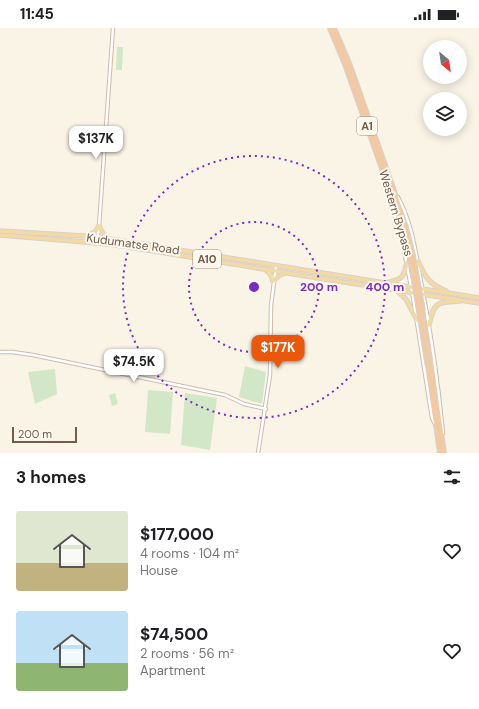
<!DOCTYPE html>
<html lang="en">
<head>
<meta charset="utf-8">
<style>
	:root { --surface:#fff; --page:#f6f6f6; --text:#202124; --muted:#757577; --accent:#ea580c }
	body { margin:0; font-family:"DM Sans",sans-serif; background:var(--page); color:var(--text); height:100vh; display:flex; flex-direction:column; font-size:15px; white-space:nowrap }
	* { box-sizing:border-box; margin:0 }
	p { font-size:13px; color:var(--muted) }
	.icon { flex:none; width:22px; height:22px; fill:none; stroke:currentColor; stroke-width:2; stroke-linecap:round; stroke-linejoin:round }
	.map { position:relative; height:425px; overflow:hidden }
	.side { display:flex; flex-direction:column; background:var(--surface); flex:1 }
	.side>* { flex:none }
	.needle { width:26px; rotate:151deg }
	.tools { position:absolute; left:423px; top:12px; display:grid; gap:8px }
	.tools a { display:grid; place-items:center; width:44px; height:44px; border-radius:50%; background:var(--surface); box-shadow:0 2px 10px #0003; font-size:20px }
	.scale { position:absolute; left:12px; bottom:10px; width:65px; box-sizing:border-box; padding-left:4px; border:2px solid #725c4e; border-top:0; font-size:11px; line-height:14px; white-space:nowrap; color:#725c4e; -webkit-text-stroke:3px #fdf8ed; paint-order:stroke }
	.price { position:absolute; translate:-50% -34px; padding:0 9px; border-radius:8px; background:#fff; color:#222; font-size:13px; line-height:26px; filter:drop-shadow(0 1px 2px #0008) }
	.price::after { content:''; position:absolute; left:50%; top:24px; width:12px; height:9px; margin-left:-6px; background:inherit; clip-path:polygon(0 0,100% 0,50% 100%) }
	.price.on { background:var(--accent); color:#fff }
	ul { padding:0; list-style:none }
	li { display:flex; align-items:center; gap:12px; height:100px; padding:0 16px }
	li span { display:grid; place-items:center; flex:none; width:112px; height:80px; border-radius:4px; color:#555 }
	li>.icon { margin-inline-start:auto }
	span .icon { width:48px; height:48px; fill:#fffc; stroke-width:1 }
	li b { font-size:17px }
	h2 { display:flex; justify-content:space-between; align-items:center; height:48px; padding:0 16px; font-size:17px }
	.status { display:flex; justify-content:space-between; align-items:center; height:28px; padding:0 20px; background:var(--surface); direction:ltr }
	.status svg { height:11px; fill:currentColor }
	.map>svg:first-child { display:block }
	.green { fill:#d2e7c7 }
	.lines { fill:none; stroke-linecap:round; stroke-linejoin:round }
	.tertiary-casing { stroke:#cbbcae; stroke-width:4.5 }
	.primary-casing { stroke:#d8d1cd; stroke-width:5.5 }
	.trunk-casing { stroke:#d8d1cd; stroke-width:6 }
	.tertiary { stroke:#fff; stroke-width:2.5 }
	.primary { stroke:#f3daa5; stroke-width:3.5 }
	.trunk { stroke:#f1caa4; stroke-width:4 }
	.trunk-bridge-casing { stroke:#d8d1cd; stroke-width:6; stroke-linecap:butt }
	.trunk-bridge { stroke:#f1caa4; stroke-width:4 }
	.ring { fill:none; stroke:#7b2cbf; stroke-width:2; stroke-dasharray:2 4 }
	.labels { text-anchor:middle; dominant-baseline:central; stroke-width:4; stroke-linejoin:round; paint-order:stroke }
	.shield { fill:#fdf8ed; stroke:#9c8b7e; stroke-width:1 }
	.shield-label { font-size:11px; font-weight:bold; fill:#725c4e }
	.street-label { font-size:12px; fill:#725c4e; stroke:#fdf8ed }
	.centre { fill:#7b2cbf; stroke:#fdf8ed; stroke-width:2 }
	.ring-label { font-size:12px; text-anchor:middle; font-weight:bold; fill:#7b2cbf; stroke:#fdf8ed; stroke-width:4; stroke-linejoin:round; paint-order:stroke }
</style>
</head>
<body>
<div class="status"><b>11:45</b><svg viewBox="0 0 49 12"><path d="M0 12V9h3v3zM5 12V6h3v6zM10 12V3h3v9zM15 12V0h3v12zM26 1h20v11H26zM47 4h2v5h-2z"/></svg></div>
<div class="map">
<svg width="479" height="425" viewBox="0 0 479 425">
	<rect width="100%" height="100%" fill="#faf4e7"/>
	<!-- green -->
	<g class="green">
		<path d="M117 19H123L122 42H116Z"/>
		<path d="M245 338 266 344 262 376 239 369Z"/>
		<path d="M55 341 57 366 35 376 28 344Z"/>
		<path d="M148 362 173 364 170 406 145 404Z"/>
		<path d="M115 365 118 376 112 378 109 367Z"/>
		<path d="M185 365 217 370 210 422 181 417Z"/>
	</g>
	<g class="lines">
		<defs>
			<g id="tertiary">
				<path d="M391 169V175L403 217 413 269 432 390 435 396"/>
				<path d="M398 169C412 195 416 225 421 254 431 304 438 354 443 405"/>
				<path d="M97 215 99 198 113 0"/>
				<path d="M0 324H12L33 327 225 367 244 376 266 381"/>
				<path d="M258 425 270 347 271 278 276 238"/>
			</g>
			<g id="primary">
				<path d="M99 198 103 206 109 211"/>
				<path d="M0 203 84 208 110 211 479 270"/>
				<path d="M0 207 97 215 123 218 312 249 479 275"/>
				<path d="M87 208 95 204 99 198"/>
				<path d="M418 233C425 249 429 256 446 263"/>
				<path d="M265 241 271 247 273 253"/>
				<path d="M273 253 278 248 285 245"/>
				<path d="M387 255C402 251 404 250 407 234"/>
				<path d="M397 263 406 271 417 292"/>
				<path d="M429 297C434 274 437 274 460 273"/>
			</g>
			<g id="trunk">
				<path d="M330 0 345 36 402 197"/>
				<path d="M334 0 349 35 394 163 404 195"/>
				<path d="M423 283 444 425"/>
				<path d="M428 339 440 425"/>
			</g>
		</defs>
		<!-- tertiary casing -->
		<use href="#tertiary" class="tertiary-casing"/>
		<!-- primary casing -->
		<use href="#primary" class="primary-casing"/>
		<!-- trunk casing -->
		<use href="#trunk" class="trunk-casing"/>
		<!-- tertiary -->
		<use href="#tertiary" class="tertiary"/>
		<!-- primary -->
		<use href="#primary" class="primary"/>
		<!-- trunk -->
		<use href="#trunk" class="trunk"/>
		<defs>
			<g id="trunk-bridge">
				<path d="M405 196 413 228 423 283"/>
				<path d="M402 197 412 240 428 339"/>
			</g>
		</defs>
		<!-- trunk-bridge casing -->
		<use href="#trunk-bridge" class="trunk-bridge-casing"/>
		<!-- trunk-bridge -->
		<use href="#trunk-bridge" class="trunk-bridge"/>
	</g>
	<!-- distance rings -->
	<g class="ring">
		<circle cx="254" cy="259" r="65"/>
		<circle cx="254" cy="259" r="131"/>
	</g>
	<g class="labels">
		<!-- shield labels -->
		<g class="shield">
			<rect x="357" y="89" width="20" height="18" rx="3"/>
			<rect x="193" y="222" width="28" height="18" rx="3"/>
		</g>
		<g class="shield-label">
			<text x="367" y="98">A1</text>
			<text x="207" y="231">A10</text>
		</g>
		<!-- street labels -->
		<g class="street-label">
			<text transform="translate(396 185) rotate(73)">Western Bypass</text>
			<text transform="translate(133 216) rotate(8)">Kudumatse Road</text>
		</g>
	</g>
	<circle cx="254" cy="259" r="6" class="centre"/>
	<g class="ring-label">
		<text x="319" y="263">200 m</text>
		<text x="385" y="263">400 m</text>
	</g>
</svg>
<div class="tools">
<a><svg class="needle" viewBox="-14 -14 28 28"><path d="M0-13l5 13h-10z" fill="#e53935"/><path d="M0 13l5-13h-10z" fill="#757577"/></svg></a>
<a><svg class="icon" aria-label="layers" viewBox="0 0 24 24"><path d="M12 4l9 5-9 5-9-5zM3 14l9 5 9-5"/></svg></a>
</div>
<div class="scale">200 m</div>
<b class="price" style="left:96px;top:132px">$137K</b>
<b class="price on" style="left:278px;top:341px">$177K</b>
<b class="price" style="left:134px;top:355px">$74.5K</b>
</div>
<section class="side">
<h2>3 homes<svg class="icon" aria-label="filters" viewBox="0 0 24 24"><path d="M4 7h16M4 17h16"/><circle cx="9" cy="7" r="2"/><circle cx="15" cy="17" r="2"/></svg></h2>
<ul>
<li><span style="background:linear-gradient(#dfe7d0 65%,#c2b280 0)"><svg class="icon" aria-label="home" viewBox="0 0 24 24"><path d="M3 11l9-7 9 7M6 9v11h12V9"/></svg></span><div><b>$177,000</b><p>4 rooms · 104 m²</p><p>House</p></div><svg class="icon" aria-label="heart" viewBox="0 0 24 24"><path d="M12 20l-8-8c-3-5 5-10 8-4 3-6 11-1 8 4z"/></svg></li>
<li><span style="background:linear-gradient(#bfe0f5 65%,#8fb573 0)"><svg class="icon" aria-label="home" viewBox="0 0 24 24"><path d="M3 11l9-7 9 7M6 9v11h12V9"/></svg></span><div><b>$74,500</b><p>2 rooms · 56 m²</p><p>Apartment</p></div><svg class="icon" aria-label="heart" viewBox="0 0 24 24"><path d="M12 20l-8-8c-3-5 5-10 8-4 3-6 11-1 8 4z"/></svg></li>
</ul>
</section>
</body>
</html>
